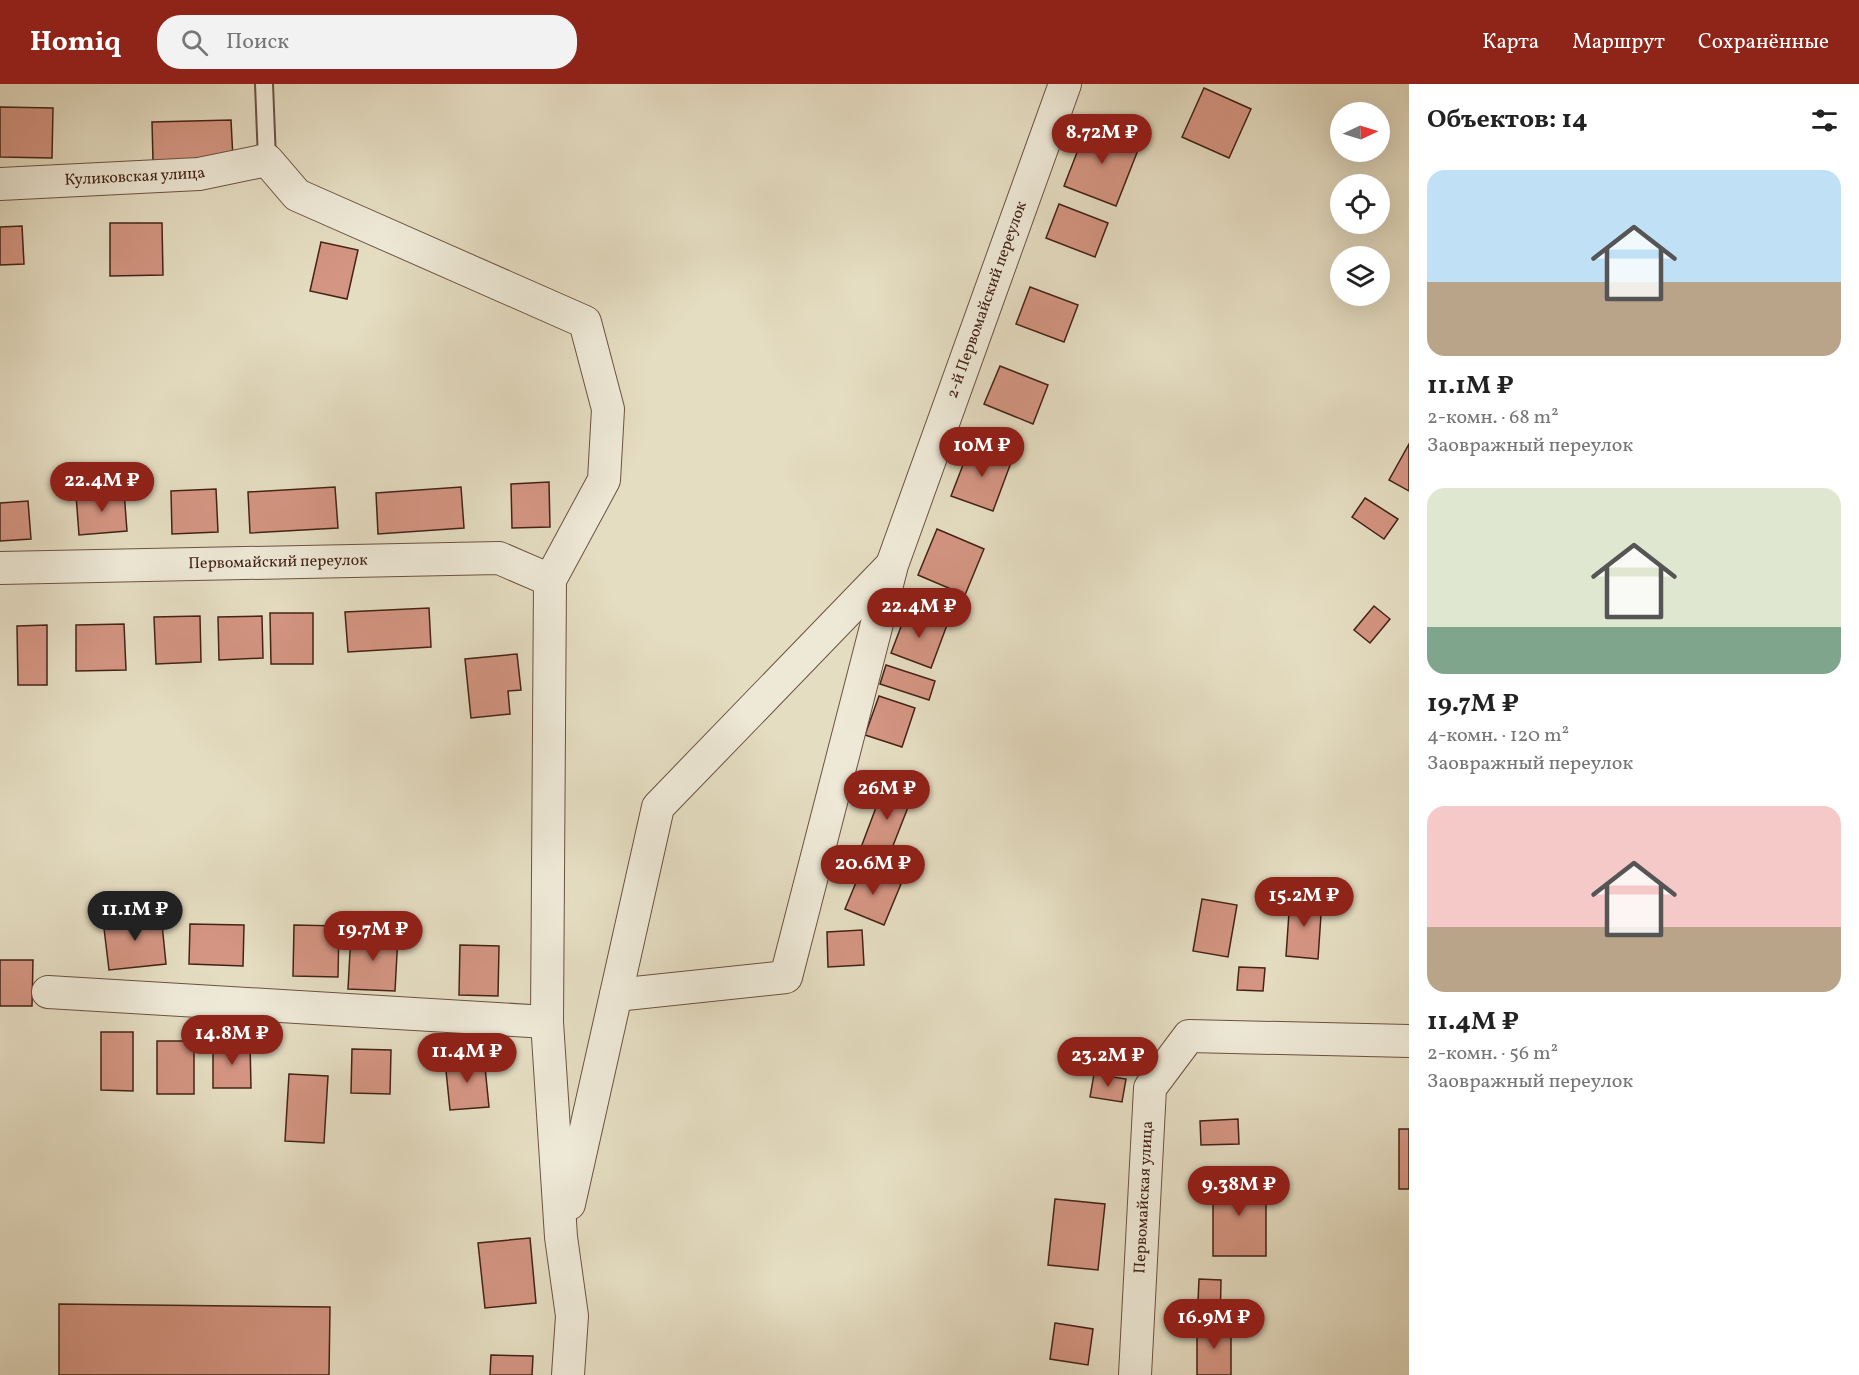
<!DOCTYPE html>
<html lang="ru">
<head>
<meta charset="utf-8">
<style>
	:root { --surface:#fff; --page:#f2f2f2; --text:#222; --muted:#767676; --accent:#8f2418 }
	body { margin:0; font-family:Vollkorn,serif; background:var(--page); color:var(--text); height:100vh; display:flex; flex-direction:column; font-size:22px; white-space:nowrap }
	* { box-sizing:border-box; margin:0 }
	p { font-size:20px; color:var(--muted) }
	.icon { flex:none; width:33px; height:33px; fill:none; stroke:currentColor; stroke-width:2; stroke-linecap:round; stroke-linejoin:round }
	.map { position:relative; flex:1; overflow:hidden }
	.drawer { display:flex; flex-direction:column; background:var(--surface); width:450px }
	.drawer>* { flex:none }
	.needle { width:39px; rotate:86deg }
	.fabs { position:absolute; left:1330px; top:18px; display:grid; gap:12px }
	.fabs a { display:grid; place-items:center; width:60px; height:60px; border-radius:50%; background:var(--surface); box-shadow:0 6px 24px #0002; font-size:30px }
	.price { position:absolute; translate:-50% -51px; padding:0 14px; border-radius:21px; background:var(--accent); color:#fff; font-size:20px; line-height:39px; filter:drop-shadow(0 2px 3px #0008) }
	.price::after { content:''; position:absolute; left:50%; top:36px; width:18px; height:14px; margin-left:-9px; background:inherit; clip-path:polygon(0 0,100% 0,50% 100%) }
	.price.current { background:#222; color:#fff }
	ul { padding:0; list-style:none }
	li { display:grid; align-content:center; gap:12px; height:318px; padding:0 18px }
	li span { display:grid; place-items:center; height:186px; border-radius:18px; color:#555 }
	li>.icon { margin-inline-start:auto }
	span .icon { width:108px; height:108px; fill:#fffc; stroke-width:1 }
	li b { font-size:26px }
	h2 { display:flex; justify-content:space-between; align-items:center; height:72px; padding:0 18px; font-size:26px }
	header { display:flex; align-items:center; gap:36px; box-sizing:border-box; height:84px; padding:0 30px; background:var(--accent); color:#fff }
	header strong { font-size:28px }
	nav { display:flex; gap:33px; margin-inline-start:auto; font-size:21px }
	.search { width:420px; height:54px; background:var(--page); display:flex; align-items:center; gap:15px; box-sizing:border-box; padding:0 21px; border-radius:24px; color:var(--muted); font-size:22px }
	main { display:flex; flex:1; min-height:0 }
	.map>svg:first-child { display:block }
	.building { fill:#d49582; stroke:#442316; stroke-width:1.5 }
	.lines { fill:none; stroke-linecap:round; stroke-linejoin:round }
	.lane-casing { stroke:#6c5241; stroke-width:20 }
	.street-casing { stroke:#6c5241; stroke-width:34 }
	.lane { stroke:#eee9d7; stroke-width:16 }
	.street { stroke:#eee9d7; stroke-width:32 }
	.labels { text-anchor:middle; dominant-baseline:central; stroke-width:5; stroke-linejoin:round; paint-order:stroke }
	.street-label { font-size:16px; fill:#442316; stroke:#eee9d7 }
</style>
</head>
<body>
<header>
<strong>Homiq</strong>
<div class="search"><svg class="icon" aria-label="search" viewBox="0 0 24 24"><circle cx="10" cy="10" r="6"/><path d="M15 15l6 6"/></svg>Поиск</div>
<nav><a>Карта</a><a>Маршрут</a><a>Сохранённые</a></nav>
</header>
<main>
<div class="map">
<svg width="1409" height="1291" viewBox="0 0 1409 1291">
	<rect width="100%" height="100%" fill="#e5ddc2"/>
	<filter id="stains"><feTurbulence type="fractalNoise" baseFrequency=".00333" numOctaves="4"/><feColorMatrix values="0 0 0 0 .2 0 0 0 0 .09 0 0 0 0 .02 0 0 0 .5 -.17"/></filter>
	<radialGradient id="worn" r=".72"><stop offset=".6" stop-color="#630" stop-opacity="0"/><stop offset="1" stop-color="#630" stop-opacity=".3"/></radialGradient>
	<!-- building -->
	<g class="building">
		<path d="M1204 4 1251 25 1229 74 1182 53Z"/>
		<path d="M0 23 53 24 52 74 0 73Z"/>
		<path d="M231 36 233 75 153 77 152 38Z"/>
		<path d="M1088 40 1140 61 1116 122 1064 102Z"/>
		<path d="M1059 120 1108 139 1095 173 1046 154Z"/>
		<path d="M110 139H162L163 191 110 192Z"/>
		<path d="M22 142 24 180 0 181V143Z"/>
		<path d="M321 158 358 166 347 215 310 207Z"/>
		<path d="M1030 203 1078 221 1064 258 1016 240Z"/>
		<path d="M1000 282 1048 301 1033 340 984 320Z"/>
		<path d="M971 360 1012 376 993 427 951 412Z"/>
		<path d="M1409 360V407L1389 396Z"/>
		<path d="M549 398 550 443 512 444 511 400Z"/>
		<path d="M335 403 338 444 250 449 248 408Z"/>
		<path d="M461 403 464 444 378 450 376 409Z"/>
		<path d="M216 405 218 448 172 450 171 407Z"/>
		<path d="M124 407 127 447 79 451 76 411Z"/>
		<path d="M1365 414 1398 435 1384 455 1352 433Z"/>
		<path d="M28 417 31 455 0 457V419Z"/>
		<path d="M937 445 984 465 965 511 918 491Z"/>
		<path d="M1374 522 1390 535 1370 559 1354 546Z"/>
		<path d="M429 524 431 563 348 568 345 528Z"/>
		<path d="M907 527 947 541 931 584 891 569Z"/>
		<path d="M270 529H313V580H271Z"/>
		<path d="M200 532 201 578 156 580 154 533Z"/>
		<path d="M262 532 263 574 219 576 218 533Z"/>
		<path d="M124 540 126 586 76 587V541Z"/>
		<path d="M47 541V601H18L17 542Z"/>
		<path d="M517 570 521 606 508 607 510 630 471 634 465 575Z"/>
		<path d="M886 581 935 597 929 616 880 600Z"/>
		<path d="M879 612 915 624 902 663 865 651Z"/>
		<path d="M886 697 914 708 887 777 860 766Z"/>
		<path d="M862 784 901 800 884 841 845 825Z"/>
		<path d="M1290 814 1322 816 1318 875 1286 872Z"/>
		<path d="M1202 815 1237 821 1228 873 1193 867Z"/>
		<path d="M161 830 166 880 109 886 103 836Z"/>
		<path d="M190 840 244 841 243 882 189 880Z"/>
		<path d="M294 841 339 842 338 893 293 892Z"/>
		<path d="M862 846 864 881 828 883 827 848Z"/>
		<path d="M351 849 398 851 395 907 348 905Z"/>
		<path d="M460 861 499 862 498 912 459 911Z"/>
		<path d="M0 876H33L32 922H0Z"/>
		<path d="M1239 883 1265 884 1263 907 1237 906Z"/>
		<path d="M101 948H133V1007L101 1006Z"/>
		<rect x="157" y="957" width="37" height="53"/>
		<path d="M213 959H250L251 1004H213Z"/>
		<path d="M352 965 391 966 390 1010 351 1009Z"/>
		<path d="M484 973 489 1023 450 1026 445 977Z"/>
		<path d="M289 990 328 992 324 1059 285 1057Z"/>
		<path d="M1094 990 1126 995 1122 1018 1090 1013Z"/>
		<path d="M1238 1035 1239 1060 1201 1061 1200 1037Z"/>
		<rect x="1399" y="1045" width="10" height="60"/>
		<path d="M1213 1094 1266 1095V1172H1213Z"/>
		<path d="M1055 1115 1105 1120 1098 1186 1048 1181Z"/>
		<path d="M530 1154 536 1219 485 1224 478 1159Z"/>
		<path d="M1199 1195 1221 1196 1220 1242 1197 1241Z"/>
		<path d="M59 1220 330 1223 329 1291H59Z"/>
		<path d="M1055 1239 1093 1245 1088 1281 1050 1275Z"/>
		<path d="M1197 1241 1231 1242V1291H1197Z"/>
		<path d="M491 1271 533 1272 532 1291H490Z"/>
	</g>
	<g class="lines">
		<defs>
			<path id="lane" d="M264 0 267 76"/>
			<g id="street">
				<path id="s1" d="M0 100 199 90 267 76 297 111 585 238 608 325 604 396 550 496 547 938 561 1153 572 1232 568 1291"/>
				<path id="s2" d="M0 484 499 474 550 496"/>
				<path d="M48 908 547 938"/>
				<path id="s3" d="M616 911 786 893 892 481 1065 0"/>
				<path d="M569 1120 658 723 891 482"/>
				<path id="s4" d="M1135 1291 1150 1004 1189 952 1409 957"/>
			</g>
		</defs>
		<!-- lane casing -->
		<use href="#lane" class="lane-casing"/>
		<!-- street casing -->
		<use href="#street" class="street-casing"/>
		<!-- lane -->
		<use href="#lane" class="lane"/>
		<!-- street -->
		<use href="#street" class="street"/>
	</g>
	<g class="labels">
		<!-- street labels -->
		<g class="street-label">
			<text stroke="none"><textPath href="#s1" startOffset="135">Куликовская улица</textPath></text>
			<text stroke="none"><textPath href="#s3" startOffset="878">2-й Первомайский переулок</textPath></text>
			<text stroke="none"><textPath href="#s2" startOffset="278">Первомайский переулок</textPath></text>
			<text stroke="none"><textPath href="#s4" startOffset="178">Первомайская улица</textPath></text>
		</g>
	</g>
	<rect width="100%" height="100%" filter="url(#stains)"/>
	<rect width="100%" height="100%" fill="url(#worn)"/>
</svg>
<div class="fabs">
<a><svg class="needle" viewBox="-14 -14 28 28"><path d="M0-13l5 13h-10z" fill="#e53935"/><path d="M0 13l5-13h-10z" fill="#767676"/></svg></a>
<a><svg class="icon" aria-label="locate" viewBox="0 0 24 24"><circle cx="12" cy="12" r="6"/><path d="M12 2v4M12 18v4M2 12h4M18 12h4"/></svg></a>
<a><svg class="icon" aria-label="layers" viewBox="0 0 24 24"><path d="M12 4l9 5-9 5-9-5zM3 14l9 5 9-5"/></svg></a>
</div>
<b class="price" style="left:1102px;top:81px">8.72M ₽</b>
<b class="price" style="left:982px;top:394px">10M ₽</b>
<b class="price" style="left:102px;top:429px">22.4M ₽</b>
<b class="price" style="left:919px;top:555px">22.4M ₽</b>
<b class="price" style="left:887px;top:737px">26M ₽</b>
<b class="price" style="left:873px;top:812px">20.6M ₽</b>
<b class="price" style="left:1304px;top:844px">15.2M ₽</b>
<b class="price current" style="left:135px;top:858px">11.1M ₽</b>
<b class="price" style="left:373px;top:878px">19.7M ₽</b>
<b class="price" style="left:232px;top:982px">14.8M ₽</b>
<b class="price" style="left:467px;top:1000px">11.4M ₽</b>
<b class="price" style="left:1108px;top:1004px">23.2M ₽</b>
<b class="price" style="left:1239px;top:1133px">9.38M ₽</b>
<b class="price" style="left:1214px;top:1266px">16.9M ₽</b>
</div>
<section class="drawer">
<h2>Объектов: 14<svg class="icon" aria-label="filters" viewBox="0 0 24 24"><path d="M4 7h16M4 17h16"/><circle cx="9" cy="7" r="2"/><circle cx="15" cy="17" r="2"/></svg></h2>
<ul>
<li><span style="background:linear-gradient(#bfe0f5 60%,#b9a48a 0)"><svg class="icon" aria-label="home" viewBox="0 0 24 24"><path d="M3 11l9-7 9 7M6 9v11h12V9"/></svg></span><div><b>11.1M ₽</b><p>2-комн. · 68 m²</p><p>Заовражный переулок</p></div></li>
<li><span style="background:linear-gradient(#dfe7d0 75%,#7fa58c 0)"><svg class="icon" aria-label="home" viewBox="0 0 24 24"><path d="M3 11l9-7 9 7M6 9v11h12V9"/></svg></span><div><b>19.7M ₽</b><p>4-комн. · 120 m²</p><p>Заовражный переулок</p></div></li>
<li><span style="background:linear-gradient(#f6c9c9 65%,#b9a48a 0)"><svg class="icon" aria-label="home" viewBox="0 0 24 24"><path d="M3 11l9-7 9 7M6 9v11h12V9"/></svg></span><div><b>11.4M ₽</b><p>2-комн. · 56 m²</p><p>Заовражный переулок</p></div></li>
</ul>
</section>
</main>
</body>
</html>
